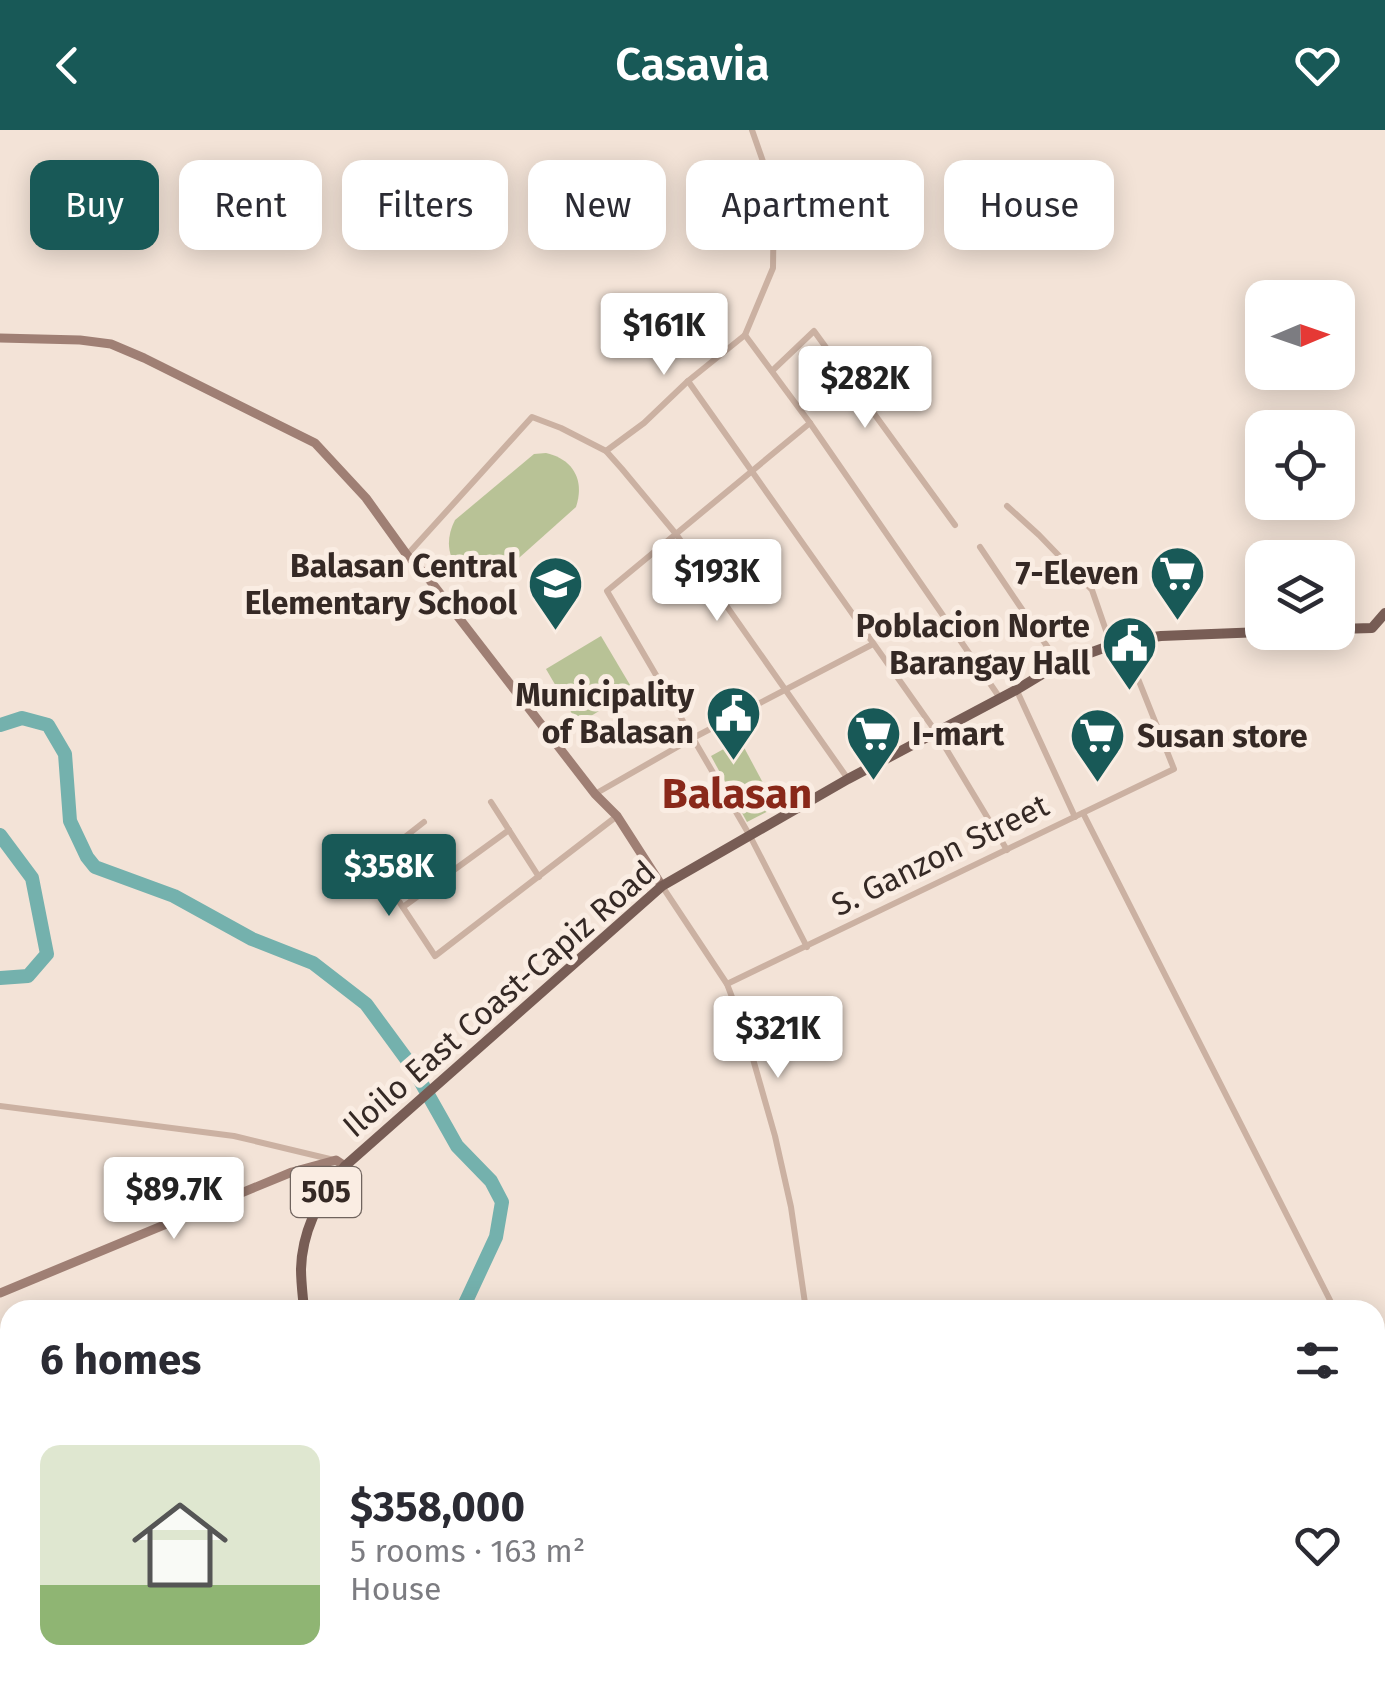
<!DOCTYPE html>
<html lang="en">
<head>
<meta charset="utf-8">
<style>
	:root { --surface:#fff; --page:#f2f2f3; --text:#2b2b33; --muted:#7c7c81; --line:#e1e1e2; --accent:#185957 }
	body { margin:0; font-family:"Fira Sans",sans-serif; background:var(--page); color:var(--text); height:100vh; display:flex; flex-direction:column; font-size:38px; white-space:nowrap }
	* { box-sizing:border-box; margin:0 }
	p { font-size:32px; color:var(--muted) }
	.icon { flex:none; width:55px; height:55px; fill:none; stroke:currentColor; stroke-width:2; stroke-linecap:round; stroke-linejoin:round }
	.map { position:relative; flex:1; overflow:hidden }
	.drawer { position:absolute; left:0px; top:1170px; width:1385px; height:392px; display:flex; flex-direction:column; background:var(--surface); border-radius:30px 30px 0 0; box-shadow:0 5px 25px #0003 }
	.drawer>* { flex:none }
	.guide { position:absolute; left:30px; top:30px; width:1325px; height:90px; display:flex; gap:20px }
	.needle { width:65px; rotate:88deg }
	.controls { position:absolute; left:1245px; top:150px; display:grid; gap:20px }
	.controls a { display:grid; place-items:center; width:110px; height:110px; border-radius:20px; background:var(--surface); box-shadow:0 5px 25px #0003; font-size:50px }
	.price { position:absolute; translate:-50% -85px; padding:0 22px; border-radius:10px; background:#fff; color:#222; font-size:32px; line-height:65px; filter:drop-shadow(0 2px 5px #0008) }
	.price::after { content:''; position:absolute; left:50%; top:60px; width:30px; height:22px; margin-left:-15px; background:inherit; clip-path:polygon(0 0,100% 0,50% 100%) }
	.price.selected { background:var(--accent); color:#fff }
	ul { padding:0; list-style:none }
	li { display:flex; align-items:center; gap:30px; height:250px; padding:0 40px }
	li+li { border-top:2px solid var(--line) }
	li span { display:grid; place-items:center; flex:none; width:280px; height:200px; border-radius:20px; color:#555 }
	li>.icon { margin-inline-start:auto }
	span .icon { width:120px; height:120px; fill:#fffc; stroke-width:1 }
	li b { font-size:42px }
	h2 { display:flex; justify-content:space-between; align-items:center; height:120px; padding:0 40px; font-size:42px }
	.chip { padding:0 35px; border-radius:20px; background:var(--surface); box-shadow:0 5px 25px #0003; font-size:35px; line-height:90px }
	.chip.selected { background:var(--accent); color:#fff }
	header { display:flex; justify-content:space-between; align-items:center; height:130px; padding:0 40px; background:var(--accent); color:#fff; font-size:45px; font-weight:600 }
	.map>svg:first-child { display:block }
	.green { fill:#b8c296 }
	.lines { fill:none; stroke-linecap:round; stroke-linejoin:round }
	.river { stroke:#74b1ad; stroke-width:14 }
	.street { stroke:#cbb1a2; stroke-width:6 }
	.secondary { stroke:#9f7f74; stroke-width:9 }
	.primary { stroke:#785d55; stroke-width:10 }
	.labels { text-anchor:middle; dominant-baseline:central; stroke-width:10; stroke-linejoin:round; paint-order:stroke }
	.shield { fill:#faede3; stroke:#70645e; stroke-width:2.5 }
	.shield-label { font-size:30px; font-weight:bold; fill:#352925 }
	.poi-label { font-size:32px; font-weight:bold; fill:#352925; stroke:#faede3; text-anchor:end }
	.street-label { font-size:32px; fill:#352925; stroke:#faede3 }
	.district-label { font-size:42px; font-weight:bold; fill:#892819; stroke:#faede3 }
</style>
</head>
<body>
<header><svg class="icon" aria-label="back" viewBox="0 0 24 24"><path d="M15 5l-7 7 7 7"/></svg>Casavia<svg class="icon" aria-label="heart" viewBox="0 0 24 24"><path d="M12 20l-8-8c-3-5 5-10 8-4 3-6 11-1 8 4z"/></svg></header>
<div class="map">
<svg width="1385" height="1562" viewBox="0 0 1385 1562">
	<rect width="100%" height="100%" fill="#f3e3d7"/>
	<!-- green -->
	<g class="green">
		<path d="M546 323C573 329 585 350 576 377L500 445C461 456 437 425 455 390L534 324Z"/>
		<path d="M601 506 633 560 578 594 546 539Z"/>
		<path d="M740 610 776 677 747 692 711 626Z"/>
	</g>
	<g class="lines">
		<!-- river -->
		<g class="river">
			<path d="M0 595 22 588 48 595 65 624 70 691 87 727 95 737 174 766 252 809 313 833 366 874 413 938 457 1016 491 1051 502 1072 496 1107 462 1180"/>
			<path d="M0 705 32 748 47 824 28 846 0 848"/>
			<path d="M814 1562 819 1552"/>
		</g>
		<!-- street -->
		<g class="street">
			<path d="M745 205 810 293 1000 568"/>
			<path d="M772 241 814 201 955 395"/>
			<path d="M688 251 936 602 1007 720"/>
			<path d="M606 321 644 293 688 251 745 205 773 138 774 63 752 0"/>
			<path d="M1007 376 1039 405 1092 460 1111 515"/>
			<path d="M980 417 1059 534"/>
			<path d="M407 425 532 287 561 298 606 321 622 339 676 404 848 649"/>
			<path d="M1017 561 1075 687"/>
			<path d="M595 664 693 608 873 514"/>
			<path d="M491 672 539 747"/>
			<path d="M1083 683 1335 1180"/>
			<path d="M424 692 373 732 435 826 617 686"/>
			<path d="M662 756 727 854 745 901 775 1006 791 1077 806 1180"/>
			<path d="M403 777 509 700"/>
			<path d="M807 817 750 706 607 461 810 293"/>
			<path d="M727 854 1174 639 1123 511"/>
			<path d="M0 976 234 1006 334 1030"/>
			<path d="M1375 1249 1385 1260"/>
			<path d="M128 1552 141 1562"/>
			<path d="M209 1552 210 1562"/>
			<path d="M259 1552 260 1562"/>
			<path d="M0 1553 10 1547"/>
			<path d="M95 1562 108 1552"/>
			<path d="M862 1562 865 1552"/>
		</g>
		<!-- secondary -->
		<g class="secondary">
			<path d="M0 208 80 210 111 214 144 228 315 313 366 368 407 425 425 444 595 664 617 686 662 756"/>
			<path d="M0 1163 292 1042 336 1030 345 1036"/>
		</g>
		<!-- primary -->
		<g class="primary">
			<path d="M1338 499 1372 498 1385 483"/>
			<path d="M304 1180C303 1167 301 1153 301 1139 302 1101 321 1065 345 1036L662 756 848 649 1016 560 1059 534 1123 511 1161 506 1262 502"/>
			<path d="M331 1562V1552"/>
		</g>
	</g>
	<!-- icons -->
	<defs>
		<symbol id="supermarket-pin" viewBox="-11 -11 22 30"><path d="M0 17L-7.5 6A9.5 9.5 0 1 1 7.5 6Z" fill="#185957" stroke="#faede3"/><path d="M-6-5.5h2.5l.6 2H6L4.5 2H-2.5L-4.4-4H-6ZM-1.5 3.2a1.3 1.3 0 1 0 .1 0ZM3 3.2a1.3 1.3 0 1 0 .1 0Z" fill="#fff"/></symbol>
		<symbol id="school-pin" viewBox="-11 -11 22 30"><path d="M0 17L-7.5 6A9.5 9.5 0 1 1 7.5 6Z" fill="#185957" stroke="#faede3"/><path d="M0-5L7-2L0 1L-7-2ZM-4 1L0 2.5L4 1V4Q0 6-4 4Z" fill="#fff"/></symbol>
		<symbol id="civic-pin" viewBox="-11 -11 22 30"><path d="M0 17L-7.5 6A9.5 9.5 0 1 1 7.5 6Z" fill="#185957" stroke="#faede3"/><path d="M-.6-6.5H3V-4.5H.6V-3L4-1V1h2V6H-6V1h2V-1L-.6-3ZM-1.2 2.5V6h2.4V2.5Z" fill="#fff"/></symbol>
	</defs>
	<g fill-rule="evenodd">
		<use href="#supermarket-pin" x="1146" y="412" width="63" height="86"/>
		<use href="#school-pin" x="524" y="422" width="63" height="86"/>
		<use href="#civic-pin" x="1098" y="482" width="63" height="86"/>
		<use href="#civic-pin" x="702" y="552" width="63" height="86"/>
		<use href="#supermarket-pin" x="842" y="572" width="63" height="86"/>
		<use href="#supermarket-pin" x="1066" y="574" width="63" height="86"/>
	</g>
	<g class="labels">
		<!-- shield labels -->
		<rect class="shield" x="291" y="1037" width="70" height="50" rx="8"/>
		<g class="shield-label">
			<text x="326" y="1062">505</text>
		</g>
		<!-- poi labels -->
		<g class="poi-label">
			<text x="517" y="436">Balasan Central<tspan x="517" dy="37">Elementary School</tspan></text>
			<text x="1139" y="443">7-Eleven</text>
			<text x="1090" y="496">Poblacion Norte<tspan x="1090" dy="37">Barangay Hall</tspan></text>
			<text x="694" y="565">Municipality<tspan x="694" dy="37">of Balasan</tspan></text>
			<text x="912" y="604" text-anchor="start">I-mart</text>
			<text x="1137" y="606" text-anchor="start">Susan store</text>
		</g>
		<!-- street labels -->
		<g class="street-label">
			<text transform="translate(940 725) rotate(-26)">S. Ganzon Street</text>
			<text transform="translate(499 869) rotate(-41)">Iloilo East Coast-Capiz Road</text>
		</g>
		<!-- district labels -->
		<g class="district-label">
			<text x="737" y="664">Balasan</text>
		</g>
	</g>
</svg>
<div class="controls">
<a><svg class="needle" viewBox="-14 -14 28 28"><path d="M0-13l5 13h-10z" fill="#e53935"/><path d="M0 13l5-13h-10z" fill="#7c7c81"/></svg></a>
<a><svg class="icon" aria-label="locate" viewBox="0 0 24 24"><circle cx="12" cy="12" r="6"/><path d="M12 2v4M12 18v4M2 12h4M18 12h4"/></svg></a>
<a><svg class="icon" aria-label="layers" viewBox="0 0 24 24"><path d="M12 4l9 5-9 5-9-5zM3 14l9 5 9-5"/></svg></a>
</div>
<b class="price" style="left:664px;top:248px">$161K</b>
<b class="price" style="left:865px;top:301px">$282K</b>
<b class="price" style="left:717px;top:494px">$193K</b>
<b class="price selected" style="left:389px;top:789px">$358K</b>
<b class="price" style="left:778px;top:951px">$321K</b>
<b class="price" style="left:174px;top:1112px">$89.7K</b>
<div class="guide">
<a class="chip selected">Buy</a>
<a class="chip">Rent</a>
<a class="chip">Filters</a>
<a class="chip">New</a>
<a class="chip">Apartment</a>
<a class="chip">House</a>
</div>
<section class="drawer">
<h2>6 homes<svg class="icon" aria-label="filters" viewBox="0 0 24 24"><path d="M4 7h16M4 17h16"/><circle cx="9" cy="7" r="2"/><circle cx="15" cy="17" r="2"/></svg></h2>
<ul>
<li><span style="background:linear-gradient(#dfe7d0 70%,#8fb573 0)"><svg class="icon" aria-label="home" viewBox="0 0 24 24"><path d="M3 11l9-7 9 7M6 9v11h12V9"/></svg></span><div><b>$358,000</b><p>5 rooms · 163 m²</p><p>House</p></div><svg class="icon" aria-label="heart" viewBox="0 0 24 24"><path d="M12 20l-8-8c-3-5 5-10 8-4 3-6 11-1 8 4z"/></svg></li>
</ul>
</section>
</div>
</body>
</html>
